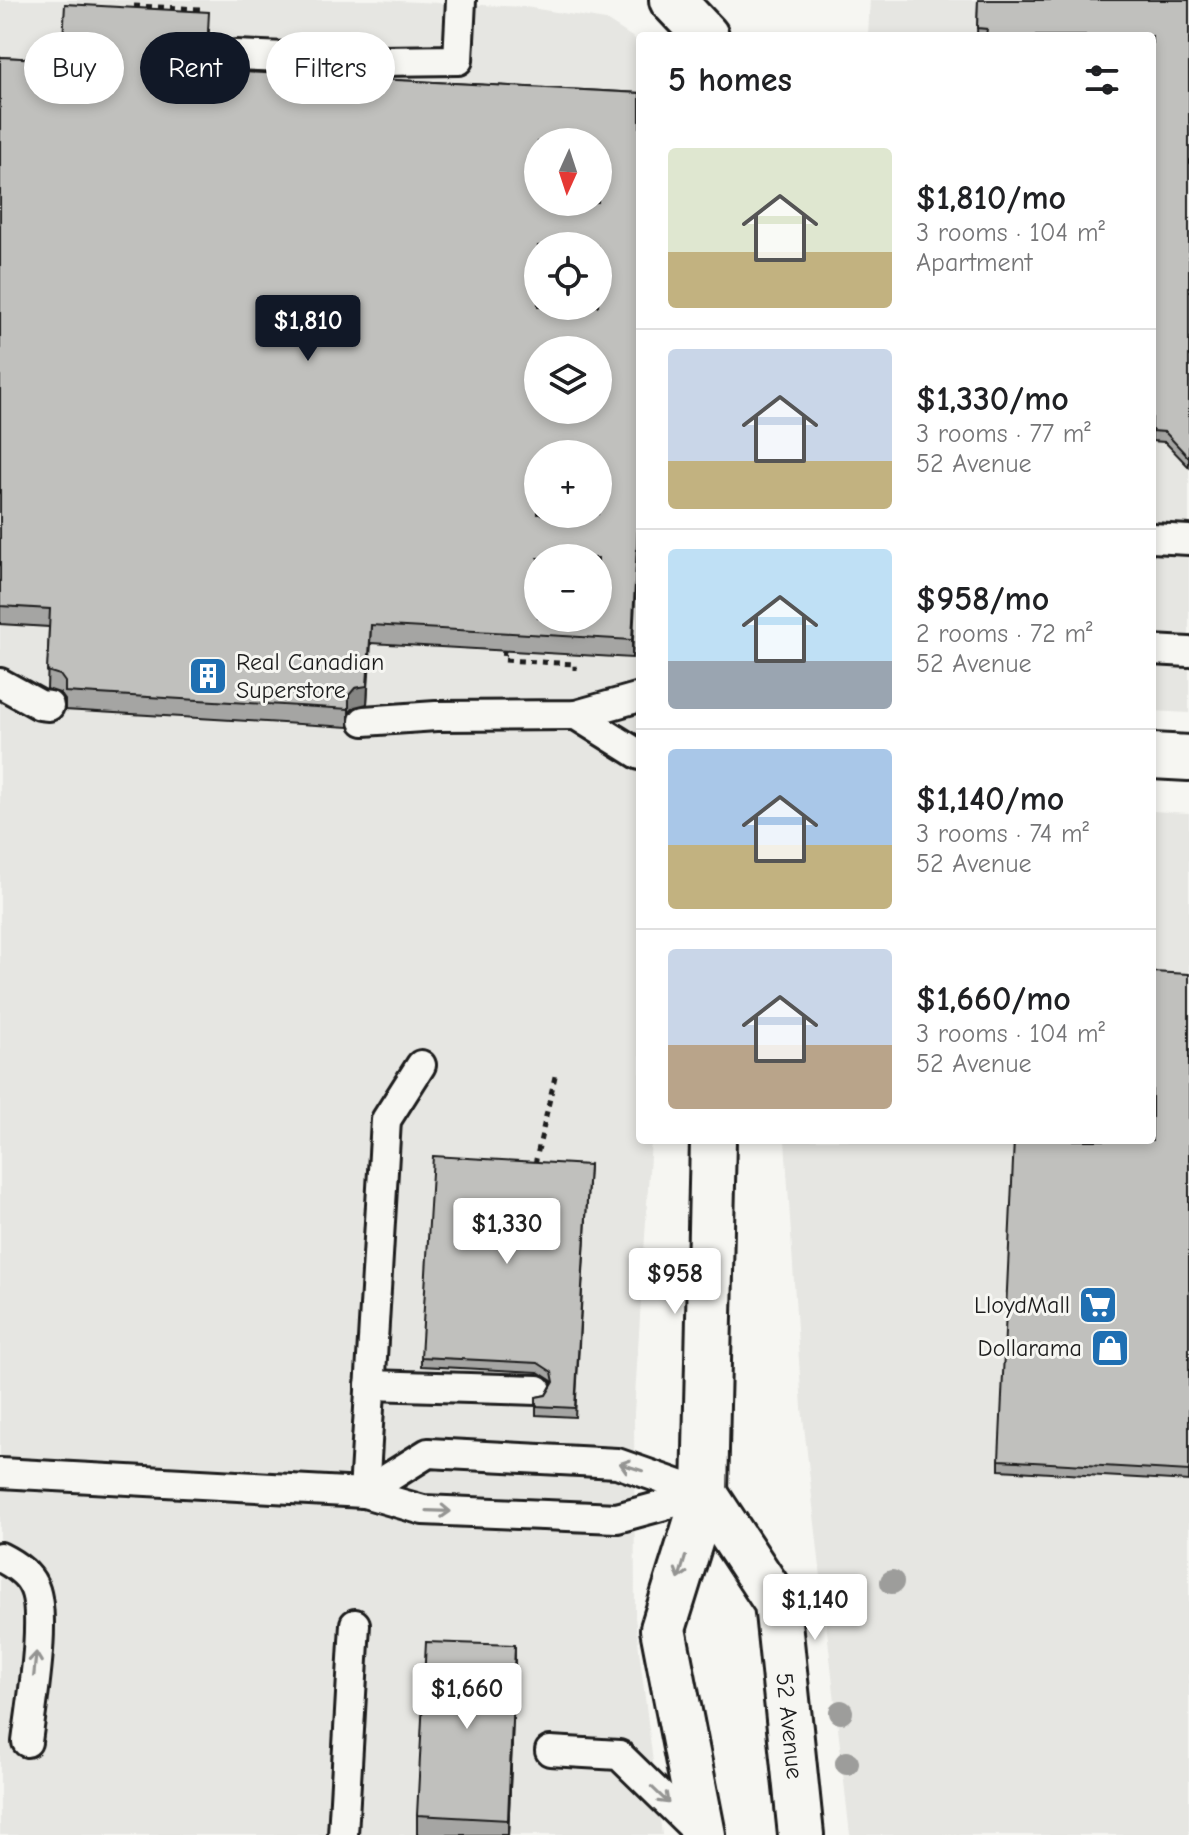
<!DOCTYPE html>
<html lang="en">
<head>
<meta charset="utf-8">
<style>
	:root { --surface:#fff; --page:#f6f6f6; --text:#202124; --muted:#757577; --line:#e0e0e0; --accent:#111827 }
	body { margin:0; font-family:"Comic Neue",sans-serif; background:var(--page); color:var(--text); height:100vh; display:flex; flex-direction:column; font-size:30px; white-space:nowrap }
	* { box-sizing:border-box; margin:0 }
	p { font-size:26px; color:var(--muted) }
	.icon { flex:none; width:44px; height:44px; fill:none; stroke:currentColor; stroke-width:2; stroke-linecap:round; stroke-linejoin:round }
	.map { position:relative; flex:1; overflow:hidden }
	.drawer { position:absolute; left:636px; top:32px; width:520px; height:1112px; display:flex; flex-direction:column; background:var(--surface); border-radius:8px; box-shadow:0 4px 12px #0003 }
	.drawer>* { flex:none }
	.guide { position:absolute; left:24px; top:32px; width:492px; height:72px; display:flex; gap:16px }
	.needle { width:52px; rotate:183deg }
	.controls { position:absolute; left:524px; top:128px; display:grid; gap:16px }
	.controls a { display:grid; place-items:center; width:88px; height:88px; border-radius:50%; background:var(--surface); box-shadow:0 4px 12px #0003; font-size:40px }
	.price { position:absolute; translate:-50% -68px; padding:0 18px; border-radius:8px; background:#fff; color:#222; font-size:26px; line-height:52px; filter:drop-shadow(0 2px 4px #0008) }
	.price::after { content:''; position:absolute; left:50%; top:48px; width:24px; height:18px; margin-left:-12px; background:inherit; clip-path:polygon(0 0,100% 0,50% 100%) }
	.price.active { background:var(--accent); color:#fff }
	ul { padding:0; list-style:none }
	li { display:flex; align-items:center; gap:24px; height:200px; padding:0 32px }
	li+li { border-top:2px solid var(--line) }
	li span { display:grid; place-items:center; flex:none; width:224px; height:160px; border-radius:8px; color:#555 }
	li>.icon { margin-inline-start:auto }
	span .icon { width:96px; height:96px; fill:#fffc; stroke-width:1 }
	li b { font-size:34px }
	h2 { display:flex; justify-content:space-between; align-items:center; height:96px; padding:0 32px; font-size:34px }
	.tag { padding:0 28px; border-radius:36px; background:var(--surface); box-shadow:0 4px 12px #0003; font-size:28px; line-height:72px }
	.tag.active { background:var(--accent); color:#fff }
	.map>svg:first-child { display:block }
	.built { fill:#e6e6e2; fill-rule:evenodd }
	.lines { fill:none; stroke-linecap:round; stroke-linejoin:round }
	.lane-casing { stroke:#1c1c1c; stroke-width:34 }
	.street-casing { stroke:#1c1c1c; stroke-width:50 }
	.secondary-casing { stroke:#1c1c1c; stroke-width:50 }
	.path { stroke:#1c1c1c; stroke-width:5; stroke-dasharray:6 6; stroke-linecap:butt }
	.lane { stroke:#f6f6f2; stroke-width:28 }
	.street { stroke:#f6f6f2; stroke-width:44 }
	.secondary { stroke:#f6f6f2; stroke-width:44 }
	.tree { fill:#9d9d9b }
	.wall { fill:#a5a5a3; stroke:#1c1c1c; stroke-width:2 }
	.shaded-wall { fill:#868684; stroke:#1c1c1c; stroke-width:2 }
	.building { fill:#c0c0bd; stroke:#1c1c1c; stroke-width:2; fill-rule:evenodd }
	.oneway { stroke:#949492 }
	.labels { text-anchor:middle; dominant-baseline:central; stroke-width:6; stroke-linejoin:round; paint-order:stroke }
	.poi-label { font-size:24px; fill:#1c1c1c; stroke:#f6f6f2; text-anchor:end }
	.street-label { font-size:24px; fill:#1c1c1c; stroke:#f6f6f2 }
</style>
</head>
<body>
<div class="map">
<svg width="1189" height="1835" viewBox="0 0 1189 1835">
	<rect width="100%" height="100%" fill="#f6f6f2"/>
	<filter id="ink" filterUnits="userSpaceOnUse"><feTurbulence type="fractalNoise" baseFrequency=".0125" numOctaves="2"/><feDisplacementMap in="SourceGraphic" scale="16" xChannelSelector="R" yChannelSelector="G"/><feConvolveMatrix kernelMatrix="1 2 1 2 8 2 1 2 1" color-interpolation-filters="sRGB"/></filter>
	<g filter="url(#ink)">
		<!-- built -->
		<g class="built">
			<path d="M0 0H377L525 7 606 20 640 42V1140H651L634 1413 635 1617 662 1835H0ZM538 142H598V202H538ZM538 246H598V306H538ZM538 350H598V410H538ZM538 454H598V514H538ZM538 558H598V618H538Z"/>
			<path d="M870 0H1189V713L1152 711V36H868Z"/>
			<path d="M1152 811 1189 813V1835H850L802 1408 785 1140H1152Z"/>
		</g>
		<g class="lines">
			<defs>
				<g id="lane">
					<path d="M236 55 381 61 458 60 461 0"/>
					<path d="M1152 538 1189 540"/>
					<path d="M1152 650 1189 652"/>
					<path d="M0 683 40 705 49 706"/>
					<path d="M576 715 640 755"/>
					<path d="M364 721 436 716 576 715 640 697"/>
					<path d="M370 1385 537 1390"/>
					<path d="M0 1473 364 1493 423 1510 617 1518 705 1494"/>
					<path d="M364 1493 386 1120 421 1065"/>
					<path d="M364 1493 428 1453 617 1463 705 1494"/>
					<path d="M0 1557C12 1563 27 1572 33 1585 48 1613 31 1708 27 1742"/>
					<path d="M550 1751 619 1755 701 1835"/>
					<path d="M343 1835 355 1624"/>
				</g>
				<path id="street" d="M1152 756 1189 758"/>
				<g id="secondary">
					<path d="M672 0 706 36"/>
					<path id="s1" d="M705 1494 777 1603 801 1835"/>
					<path d="M703 1835 663 1629 705 1494 713 1140"/>
				</g>
			</defs>
			<!-- lane casing -->
			<use href="#lane" class="lane-casing"/>
			<!-- street casing -->
			<use href="#street" class="street-casing"/>
			<!-- secondary casing -->
			<use href="#secondary" class="secondary-casing"/>
			<!-- path -->
			<g class="path">
				<path d="M134 6 202 9"/>
				<path d="M504 650 503 660 575 664V670"/>
				<path d="M535 1164 556 1072"/>
			</g>
			<!-- lane -->
			<use href="#lane" class="lane"/>
			<!-- street -->
			<use href="#street" class="street"/>
			<!-- secondary -->
			<use href="#secondary" class="secondary"/>
		</g>
		<!-- trees -->
		<g class="tree">
			<circle cx="892" cy="1582" r="12"/>
			<circle cx="841" cy="1712" r="12"/>
			<circle cx="847" cy="1763" r="12"/>
		</g>
		<!-- wall -->
		<g class="wall">
			<path d="M978 0H1189V467L1165 442 1152 441V36H977Z"/>
			<path d="M209 30 207 70 640 93 632 658 371 643 367 704 355 707 349 713V727L65 710V700L60 693 47 689 49 627 0 624V57L62 60Z"/>
			<path d="M1189 974V1481L999 1470V1460Z"/>
			<path d="M589 1165 575 1417 536 1415V1397L546 1395 552 1384V1381L538 1372 421 1366V1357Z"/>
			<path d="M515 1671 508 1835H417V1815Z"/>
		</g>
		<!-- shaded-wall -->
		<g class="shaded-wall">
			<path d="M640 489V507L632 658V640Z"/>
			<path d="M371 625 367 704 355 707 349 713V727V695Z"/>
			<path d="M515 1645V1671L508 1835V1820Z"/>
		</g>
		<!-- building -->
		<g class="building">
			<path d="M978 0H1189V458L1165 432 1152 431V36H986L987 29 977 28Z"/>
			<path d="M65 4 209 12 206 70 640 93V489L632 640 371 625 367 686 355 688 349 695V709L65 692V682L60 675 47 671 50 609 0 606V57L62 60ZM538 142H598V202H538ZM538 246H598V306H538ZM538 350H598V410H538ZM538 454H598V514H538ZM538 558H598V618H538Z"/>
			<path d="M1152 972 1189 974V1471L999 1460 1014 1140H1152Z"/>
			<path d="M433 1156 589 1165 575 1408 536 1406V1397L546 1395 554 1382 552 1372 538 1363 421 1357Z"/>
			<path d="M426 1642 515 1645 508 1820 417 1815Z"/>
		</g>
		<!-- one-way arrows -->
		<defs><path id="oneway-shaft" d="M-6 0H5M1.5-3L5.5 0L1.5 3" fill="none" stroke-width="1.6" stroke-linecap="round" stroke-linejoin="round" transform="scale(2)"/></defs>
		<g class="oneway">
			<use href="#oneway-shaft" transform="translate(631 1467) rotate(-162)"/>
			<use href="#oneway-shaft" transform="translate(439 1511) rotate(2)"/>
			<use href="#oneway-shaft" transform="translate(682 1568) rotate(107)"/>
			<use href="#oneway-shaft" transform="translate(35 1664) rotate(-84)"/>
			<use href="#oneway-shaft" transform="translate(660 1795) rotate(44)"/>
		</g>
	</g>
	<!-- icons -->
	<defs>
		<symbol id="building-square" viewBox="-11 -11 22 22"><rect x="-9" y="-9" width="18" height="18" rx="4" fill="#1f6fb2" stroke="#f6f6f2"/><path d="M-4-6H4V6H1V3H-1V6H-4ZM-2.5-4.3h1.7v1.8h-1.7ZM.8-4.3h1.7v1.8H.8ZM-2.5-1h1.7V.8h-1.7ZM.8-1h1.7V.8H.8Z" fill="#fff"/></symbol>
		<symbol id="supermarket-square" viewBox="-11 -11 22 22"><rect x="-9" y="-9" width="18" height="18" rx="4" fill="#1f6fb2" stroke="#f6f6f2"/><path d="M-6-5.5h2.5l.6 2H6L4.5 2H-2.5L-4.4-4H-6ZM-1.5 3.2a1.3 1.3 0 1 0 .1 0ZM3 3.2a1.3 1.3 0 1 0 .1 0Z" fill="#fff"/></symbol>
		<symbol id="shop-square" viewBox="-11 -11 22 22"><rect x="-9" y="-9" width="18" height="18" rx="4" fill="#1f6fb2" stroke="#f6f6f2"/><path d="M-5-2.5h2.3a2.7 3.5 0 0 1 5.4 0H5L5.5 6h-11ZM-1.5-2.5h3a1.5 2.3 0 0 0-3 0Z" fill="#fff"/></symbol>
	</defs>
	<g fill-rule="evenodd">
		<use href="#building-square" x="186" y="654" width="44" height="44"/>
		<use href="#supermarket-square" x="1076" y="1283" width="44" height="44"/>
		<use href="#shop-square" x="1088" y="1326" width="44" height="44"/>
	</g>
	<g class="labels">
		<!-- poi labels -->
		<g class="poi-label">
			<text x="236" y="662" text-anchor="start">Real Canadian<tspan x="236" dy="28">Superstore</tspan></text>
			<text x="1070" y="1305">LloydMall</text>
			<text x="1082" y="1348">Dollarama</text>
		</g>
		<!-- street labels -->
		<g class="street-label">
			<text stroke="none"><textPath href="#s1" startOffset="254">52 Avenue</textPath></text>
		</g>
	</g>
</svg>
<div class="controls">
<a><svg class="needle" viewBox="-14 -14 28 28"><path d="M0-13l5 13h-10z" fill="#e53935"/><path d="M0 13l5-13h-10z" fill="#757577"/></svg></a>
<a><svg class="icon" aria-label="locate" viewBox="0 0 24 24"><circle cx="12" cy="12" r="6"/><path d="M12 2v4M12 18v4M2 12h4M18 12h4"/></svg></a>
<a><svg class="icon" aria-label="layers" viewBox="0 0 24 24"><path d="M12 4l9 5-9 5-9-5zM3 14l9 5 9-5"/></svg></a>
<a>+</a>
<a>−</a>
</div>
<b class="price active" style="left:308px;top:363px">$1,810</b>
<b class="price" style="left:507px;top:1266px">$1,330</b>
<b class="price" style="left:675px;top:1316px">$958</b>
<b class="price" style="left:815px;top:1642px">$1,140</b>
<b class="price" style="left:467px;top:1731px">$1,660</b>
<div class="guide">
<a class="tag">Buy</a>
<a class="tag active">Rent</a>
<a class="tag">Filters</a>
</div>
<section class="drawer">
<h2>5 homes<svg class="icon" aria-label="filters" viewBox="0 0 24 24"><path d="M4 7h16M4 17h16"/><circle cx="9" cy="7" r="2"/><circle cx="15" cy="17" r="2"/></svg></h2>
<ul>
<li><span style="background:linear-gradient(#dfe7d0 65%,#c2b280 0)"><svg class="icon" aria-label="home" viewBox="0 0 24 24"><path d="M3 11l9-7 9 7M6 9v11h12V9"/></svg></span><div><b>$1,810/mo</b><p>3 rooms · 104 m²</p><p>Apartment</p></div></li>
<li><span style="background:linear-gradient(#c9d6e8 70%,#c2b280 0)"><svg class="icon" aria-label="home" viewBox="0 0 24 24"><path d="M3 11l9-7 9 7M6 9v11h12V9"/></svg></span><div><b>$1,330/mo</b><p>3 rooms · 77 m²</p><p>52 Avenue</p></div></li>
<li><span style="background:linear-gradient(#bfe0f5 70%,#9aa5b1 0)"><svg class="icon" aria-label="home" viewBox="0 0 24 24"><path d="M3 11l9-7 9 7M6 9v11h12V9"/></svg></span><div><b>$958/mo</b><p>2 rooms · 72 m²</p><p>52 Avenue</p></div></li>
<li><span style="background:linear-gradient(#a9c7e8 60%,#c2b280 0)"><svg class="icon" aria-label="home" viewBox="0 0 24 24"><path d="M3 11l9-7 9 7M6 9v11h12V9"/></svg></span><div><b>$1,140/mo</b><p>3 rooms · 74 m²</p><p>52 Avenue</p></div></li>
<li><span style="background:linear-gradient(#c9d6e8 60%,#b9a48a 0)"><svg class="icon" aria-label="home" viewBox="0 0 24 24"><path d="M3 11l9-7 9 7M6 9v11h12V9"/></svg></span><div><b>$1,660/mo</b><p>3 rooms · 104 m²</p><p>52 Avenue</p></div></li>
</ul>
</section>
</div>
</body>
</html>
